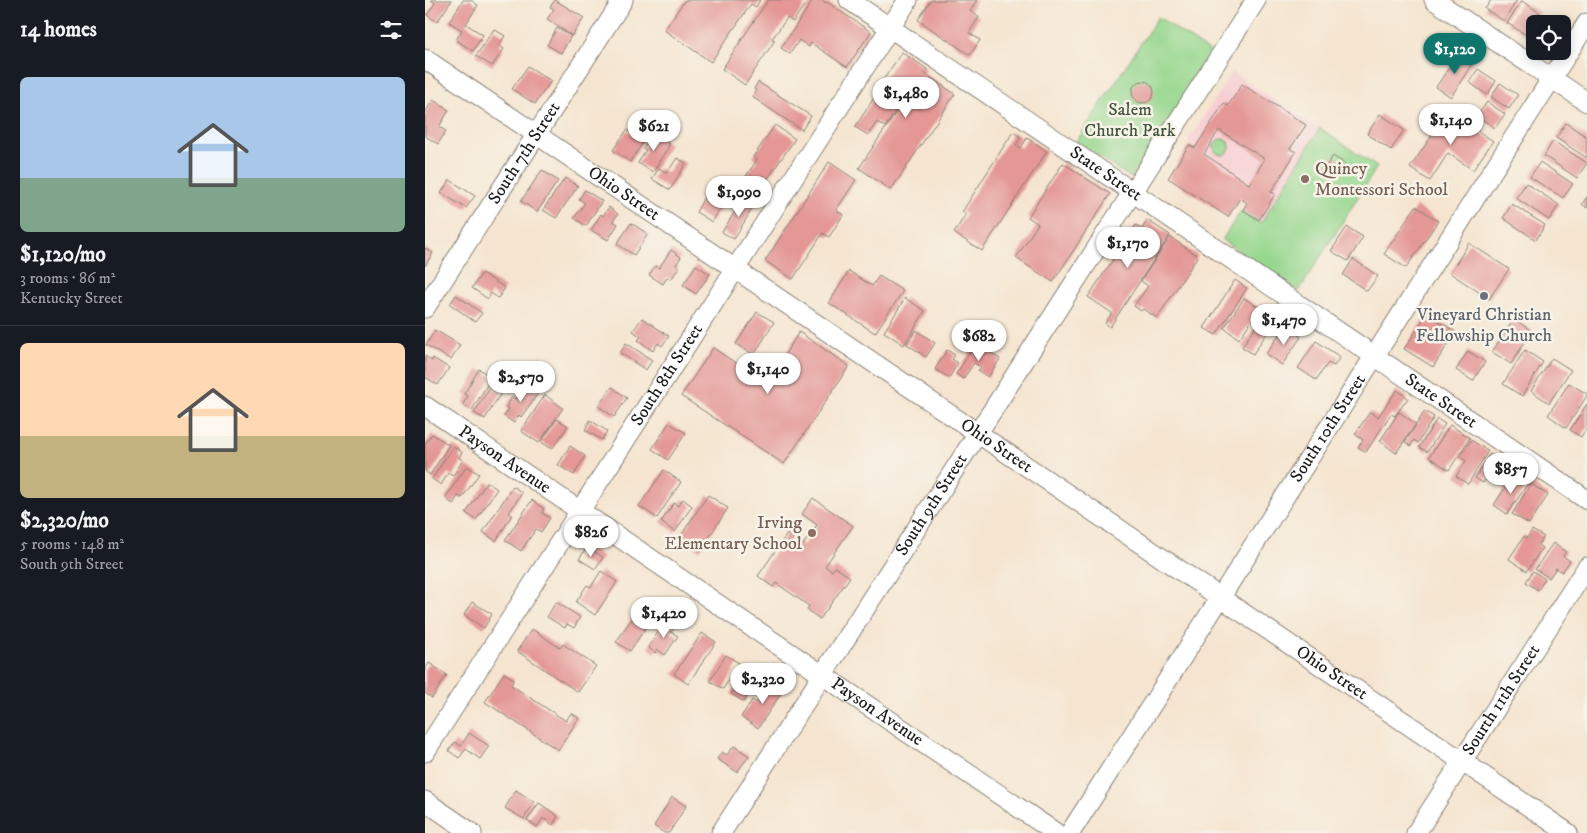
<!DOCTYPE html>
<html lang="en">
<head>
<meta charset="utf-8">
<style>
	:root { --surface:#171b24; --page:#20242c; --text:#f1f3f6; --muted:#9ea1a6; --line:#363941; --accent:#0f766e }
	body { margin:0; font-family:"IM FELL DW Pica",serif; background:var(--page); color:var(--text); height:100vh; display:flex; flex-direction:column; font-size:19px; white-space:nowrap }
	* { box-sizing:border-box; margin:0 }
	p { font-size:16px; color:var(--muted) }
	.icon { flex:none; width:28px; height:28px; fill:none; stroke:currentColor; stroke-width:2; stroke-linecap:round; stroke-linejoin:round }
	.map { position:relative; flex:1; overflow:hidden }
	.drawer { display:flex; flex-direction:column; background:var(--surface); width:425px }
	.drawer>* { flex:none }
	.tools { position:absolute; left:1101px; top:15px; display:grid; gap:10px }
	.tools a { display:grid; place-items:center; width:45px; height:45px; border-radius:8px; background:var(--surface); box-shadow:0 2px 12px #0003; font-size:25px }
	.price { position:absolute; translate:-50% -42px; padding:0 11px; border-radius:18px; background:#fff; color:#222; font-size:16px; line-height:32px; filter:drop-shadow(0 1px 2px #0008) }
	.price::after { content:''; position:absolute; left:50%; top:30px; width:15px; height:11px; margin-left:-8px; background:inherit; clip-path:polygon(0 0,100% 0,50% 100%) }
	.price.selected { background:var(--accent); color:#fff }
	ul { padding:0; list-style:none }
	li { display:grid; align-content:center; gap:10px; height:265px; padding:0 20px }
	li+li { border-top:1px solid var(--line) }
	li span { display:grid; place-items:center; height:155px; border-radius:8px; color:#555 }
	li>.icon { margin-inline-start:auto }
	span .icon { width:90px; height:90px; fill:#fffc; stroke-width:1 }
	li b { font-size:21px }
	h2 { display:flex; justify-content:space-between; align-items:center; height:60px; padding:0 20px; font-size:21px }
	main { display:flex; flex:1; min-height:0 }
	.map>svg:first-child { display:block }
	.built { fill:#f7cfd3 }
	.green { fill:#96d78e; stroke:#597a55 }
	.building { fill:#e49795; fill-rule:evenodd }
	.lines { fill:none; stroke-linecap:round; stroke-linejoin:round }
	.minor-casing { stroke:#888076; stroke-width:21 }
	.minor { stroke:#fff; stroke-width:19 }
	.education-dot { fill:#8d6e63; stroke:#f7f3e8; stroke-width:2 }
	.worship-dot { fill:#6b7280; stroke:#f7f3e8; stroke-width:2 }
	.labels { text-anchor:middle; dominant-baseline:central; stroke-width:5; stroke-linejoin:round; paint-order:stroke }
	.park-label { font-size:18px; fill:#41543e; stroke:#f7f3e8 }
	.street-label { font-size:18px; fill:#1c1c1c; stroke:#f7f3e8 }
	.education-label { font-size:18px; fill:#785e54; stroke:#f7f3e8; text-anchor:start }
	.worship-label { font-size:18px; fill:#5b616d; stroke:#f7f3e8 }
</style>
</head>
<body>
<main>
<section class="drawer">
<h2>14 homes<svg class="icon" aria-label="filters" viewBox="0 0 24 24"><path d="M4 7h16M4 17h16"/><circle cx="9" cy="7" r="2"/><circle cx="15" cy="17" r="2"/></svg></h2>
<ul>
<li><span style="background:linear-gradient(#a9c7e8 65%,#7fa58c 0)"><svg class="icon" aria-label="home" viewBox="0 0 24 24"><path d="M3 11l9-7 9 7M6 9v11h12V9"/></svg></span><div><b>$1,120/mo</b><p>3 rooms · 86 m²</p><p>Kentucky Street</p></div></li>
<li><span style="background:linear-gradient(#ffd9b3 60%,#c2b280 0)"><svg class="icon" aria-label="home" viewBox="0 0 24 24"><path d="M3 11l9-7 9 7M6 9v11h12V9"/></svg></span><div><b>$2,320/mo</b><p>5 rooms · 148 m²</p><p>South 9th Street</p></div></li>
</ul>
</section>
<div class="map">
<svg width="1162" height="833" viewBox="0 0 1162 833">
	<rect width="100%" height="100%" fill="#f7f3e8"/>
	<filter id="ink" filterUnits="userSpaceOnUse"><feTurbulence type="fractalNoise" baseFrequency=".02" numOctaves="2"/><feDisplacementMap in="SourceGraphic" scale="10" xChannelSelector="R" yChannelSelector="G"/><feConvolveMatrix kernelMatrix="1 2 1 2 8 2 1 2 1" color-interpolation-filters="sRGB"/></filter>
	<filter id="wash" filterUnits="userSpaceOnUse"><feTurbulence type="fractalNoise" baseFrequency=".0096" numOctaves="4" result="noise"/><feDisplacementMap in="SourceGraphic" scale="20" xChannelSelector="R" yChannelSelector="G"/><feGaussianBlur stdDeviation="1.12" result="paint"/><feColorMatrix in="noise" values="0 0 0 0 0 0 0 0 0 0 0 0 0 0 0 0 0 1.4 0 .05"/><feComposite in="paint" operator="in"/></filter>
	<g filter="url(#wash)">
		<rect width="100%" height="100%" fill="#f5e5d0"/>
		<!-- built -->
		<path class="built" d="M807 72 952 167 874 291 797 240 832 191 763 141Z"/>
		<!-- green -->
		<g class="green">
			<path d="M733 17 788 54 706 178 651 142Z"/>
			<path d="M895 128 952 167 874 291 797 240 816 211 836 223Z"/>
			<circle cx="797" cy="147" r="8"/>
		</g>
		<g id="blocks">
			<!-- building -->
			<g class="building">
				<path d="M6 0H27L12 22 2 15 10 3Z"/>
				<path d="M38 0H46L53 5 41 24 58 35 48 51 31 40 37 30 24 22Z"/>
				<path d="M130 0 159 18 147 36 122 19 129 9 125 7Z"/>
				<path d="M260 0H335L331 7 326 4 286 62 239 30Z"/>
				<path d="M343 0H383L368 22 362 18 347 39 350 40 320 85 297 69Z"/>
				<path d="M388 0H396L401 3 402 2 446 32 422 67 386 43 384 47 374 40 365 54 356 48Z"/>
				<path d="M506 0H552L545 11 554 17 544 33 555 40 545 55 493 20Z"/>
				<path d="M1066 0H1092L1079 21 1060 9Z"/>
				<path d="M1097 1 1115 13 1101 35 1082 23Z"/>
				<path d="M1121 18 1130 24H1117Z"/>
				<path d="M132 28 146 36 136 53 122 45Z"/>
				<path d="M69 29 80 36 74 45 79 49 67 66 51 56Z"/>
				<path d="M477 52 502 69 499 73 530 94 466 190 434 168 476 105 452 89Z"/>
				<path d="M1034 53 1048 62 1026 97 1011 87Z"/>
				<path d="M103 66 126 81 110 104 87 89Z"/>
				<path d="M1053 69 1071 81 1062 95 1044 82Z"/>
				<circle cx="718" cy="92" r="11"/>
				<path d="M333 82 386 116 377 130 327 97 331 90 329 89Z"/>
				<path d="M1075 83 1093 95 1084 109 1066 97Z"/>
				<path d="M817 84 881 125 865 149 871 152 846 192 850 194 834 220 818 210 822 203 815 198 803 217 743 178 764 145 770 148 799 103 803 106ZM794 130 840 159 824 184 779 154Z"/>
				<path d="M453 92 474 106 460 127 452 122 443 135 430 127Z"/>
				<path d="M8 100 24 110 14 127 21 131 13 144 0 136V113Z"/>
				<path d="M1062 102 1080 114 1070 128 1052 116Z"/>
				<path d="M1023 111 1068 141 1048 170 1023 153 1005 181 985 168Z"/>
				<path d="M955 114 979 130 966 150 942 134Z"/>
				<path d="M1141 123 1162 137V158L1131 138Z"/>
				<path d="M350 125 370 139 337 187 321 176 332 160 328 157Z"/>
				<path d="M202 130 219 141 205 162 188 150Z"/>
				<path d="M588 132 596 137 591 145 596 148 602 138 622 151 557 251 529 233 541 214 537 212Z"/>
				<path d="M228 133 245 144 228 172 213 163 221 150 218 149Z"/>
				<path d="M1128 141 1162 163 1152 178 1119 156Z"/>
				<path d="M908 156 920 164 912 176 900 168Z"/>
				<path d="M252 158 261 163 245 190 227 179 234 168 242 173Z"/>
				<path d="M404 162 431 180 411 210 418 215 404 237 398 233 368 279 340 261Z"/>
				<path d="M1115 162 1148 184 1138 198 1105 177Z"/>
				<path d="M638 163 685 194 628 282 591 258 613 224 603 217Z"/>
				<path d="M117 170 133 181 112 212 96 201Z"/>
				<path d="M140 178 153 186 131 218 118 210Z"/>
				<path d="M25 180 50 196 41 208 16 193Z"/>
				<path d="M1101 183 1134 205 1124 220 1091 198Z"/>
				<path d="M160 190 177 201 161 226 149 218 160 203 154 199Z"/>
				<path d="M281 194 298 204 287 222 271 212Z"/>
				<path d="M319 197 330 204 309 239 297 232Z"/>
				<path d="M1162 197V208L1157 204Z"/>
				<path d="M1087 204 1120 225 1111 240 1078 218Z"/>
				<path d="M991 206 1013 221 981 268 959 254Z"/>
				<path d="M184 207 193 214 188 221 193 224 183 240 166 230 176 214 178 216Z"/>
				<path d="M722 220 745 235 685 327 680 323 687 313 663 297 711 225 717 229Z"/>
				<path d="M206 223 223 234 209 255 192 244Z"/>
				<path d="M922 227 938 237 923 261 906 251Z"/>
				<path d="M745 237 773 256 732 318 718 309 716 311 709 306 723 286 716 281Z"/>
				<path d="M1044 243 1084 269 1064 299 1025 273Z"/>
				<path d="M0 248 8 253 0 266Z"/>
				<path d="M246 250 256 257 251 265 254 267 246 280 242 277 238 284 224 275 230 266 234 268Z"/>
				<path d="M928 259 953 276 942 291 918 275Z"/>
				<path d="M271 265 285 274 271 294 258 285Z"/>
				<path d="M424 271 447 286 454 276 478 291 450 333 404 303Z"/>
				<path d="M57 273 80 288 73 298 66 293 63 299 47 288Z"/>
				<path d="M810 280 822 288 791 335 779 328Z"/>
				<path d="M31 295 57 313 50 322 25 304Z"/>
				<path d="M480 298 500 311 479 345 459 332Z"/>
				<path d="M819 298 835 308 814 339 799 328Z"/>
				<path d="M332 312 349 322 329 355 311 344Z"/>
				<path d="M1002 314 1031 332 1008 367 979 349Z"/>
				<path d="M217 318 244 336 237 346 233 343 228 351 213 340 216 337 208 331Z"/>
				<path d="M1089 319 1107 331 1086 364 1067 352Z"/>
				<path d="M835 320 846 327 828 354 817 347Z"/>
				<path d="M860 326 876 337 857 365 841 354Z"/>
				<path d="M10 330 35 345 26 360 1 345Z"/>
				<path d="M491 330 510 343 501 357 482 344Z"/>
				<path d="M374 332 424 366 359 464 256 396 288 348 337 380 342 373 346 376Z"/>
				<path d="M891 341 915 357 909 366 903 363 891 380 873 368Z"/>
				<path d="M201 343 227 360 221 370 195 353Z"/>
				<path d="M551 343 575 359 563 377 553 371 556 367 549 363 538 379 531 374Z"/>
				<path d="M522 350 530 355 527 359 533 363 524 378 510 369Z"/>
				<path d="M1100 350 1118 362 1097 396 1078 384Z"/>
				<path d="M1043 351 1060 362 1048 381 1031 370Z"/>
				<path d="M0 356 7 361 8 358 24 368 13 385 0 377Z"/>
				<path d="M1127 358 1146 370 1124 403 1106 391Z"/>
				<path d="M54 369 67 377 47 410 38 404 43 396 39 394Z"/>
				<path d="M101 383 114 392 96 417 94 415 89 423 79 416 84 409 81 407 87 397 90 399Z"/>
				<path d="M1144 383 1162 394V396L1141 428 1123 415Z"/>
				<path d="M65 387 76 393 60 419 49 413Z"/>
				<path d="M187 387 202 398 189 417 173 406Z"/>
				<path d="M972 390 983 398 970 416 966 414 941 452 933 447 938 440 930 434 945 412 953 417Z"/>
				<path d="M120 395 138 408 114 443 96 431Z"/>
				<path d="M1162 404V427L1156 437 1145 430Z"/>
				<path d="M1000 411 1009 417 993 443 989 440 986 446 980 442Z"/>
				<path d="M974 412 991 424 971 453 955 441Z"/>
				<path d="M132 419 143 426 127 449 116 442Z"/>
				<path d="M1012 419 1020 424 1002 452 994 447Z"/>
				<path d="M165 420 182 431 177 440 160 430Z"/>
				<path d="M244 423 261 433 243 460 227 449Z"/>
				<path d="M1025 425 1045 438 1024 470 1004 457Z"/>
				<path d="M7 434 24 445 5 475 0 471V444Z"/>
				<path d="M1046 440 1063 451 1043 484 1031 476 1041 461 1035 457Z"/>
				<path d="M28 446 37 452 34 458 38 460 28 476 23 473 16 485 7 479Z"/>
				<path d="M145 446 160 456 149 475 133 465Z"/>
				<path d="M1065 454 1082 464 1071 481 1063 476 1058 483 1050 478Z"/>
				<path d="M42 466 54 474 37 498 33 496 28 504 20 498Z"/>
				<path d="M239 470 256 482 232 518 214 506Z"/>
				<path d="M1094 475 1104 482 1082 514 1069 505 1082 485 1085 487Z"/>
				<path d="M62 482 72 489 51 520 41 513Z"/>
				<path d="M1106 484 1123 495 1104 524 1087 514Z"/>
				<path d="M88 486 97 493 84 513 87 515 71 541 58 532Z"/>
				<path d="M283 495 303 508 275 551 255 537Z"/>
				<path d="M388 498 428 526 400 566 407 571 410 567 425 577 395 619 382 610 384 606 351 583 348 587 333 576 362 534 378 545 392 525 377 514Z"/>
				<path d="M258 499 267 506 250 532 236 522 249 503 253 506Z"/>
				<path d="M107 500 119 509 117 513 125 518 116 532 111 529 96 551 80 540Z"/>
				<path d="M1107 530 1119 537 1113 545 1117 548 1102 571 1084 559 1099 536 1102 538Z"/>
				<path d="M1128 543 1141 552 1138 556 1145 561 1137 572 1131 568 1124 578 1110 569Z"/>
				<path d="M162 547 178 557 170 569 154 559Z"/>
				<path d="M176 571 192 582 170 615 151 602 162 585 166 587Z"/>
				<path d="M1108 571 1120 579 1113 590 1101 582Z"/>
				<path d="M219 600 233 609 205 651 191 642Z"/>
				<path d="M47 602 67 614 59 628 39 615Z"/>
				<path d="M131 602 155 617 149 628 142 624 140 628 122 617Z"/>
				<path d="M241 621 250 627 246 632 253 636 240 655 232 649 230 653 223 647Z"/>
				<path d="M107 629 135 648 138 644 171 666 153 692 92 651Z"/>
				<path d="M277 633 291 642 263 684 249 674Z"/>
				<path d="M301 655 314 663 298 689 285 681Z"/>
				<path d="M4 663 22 675 7 698 0 693V669Z"/>
				<path d="M322 668 335 676 319 702 306 694Z"/>
				<path d="M79 673 89 679 86 685 141 721 146 713 154 718 133 750 60 702Z"/>
				<path d="M346 680 359 689 333 728 316 717 327 700 331 703Z"/>
				<path d="M44 733 64 746 55 759 41 749 34 758 24 751 30 742 36 746Z"/>
				<path d="M309 746 324 756 312 772 292 759 297 752 302 755Z"/>
				<path d="M91 790 109 802 99 819 80 808Z"/>
				<path d="M247 797 261 806 244 833H239L229 826Z"/>
				<path d="M114 803 133 816 128 825 118 818 112 827 102 820Z"/>
			</g>
		</g>
	</g>
	<g filter="url(#ink)">
		<use href="#blocks" fill-opacity="0" stroke="#888076" stroke-width="1"/>
		<g class="lines">
			<defs>
				<g id="minor">
					<path id="s1" d="M424 0 1162 500"/>
					<path d="M1009 0 1162 102"/>
					<path id="s2" d="M0 59 1143 833"/>
					<path id="s3" d="M0 308 198 0"/>
					<path id="s4" d="M0 406 631 833"/>
					<path id="s5" d="M0 752 483 0"/>
					<path d="M0 801 47 833"/>
					<path id="s6" d="M296 833 831 0"/>
					<path id="s7" d="M645 833 1162 23"/>
					<path id="s8" d="M991 833 1162 567"/>
				</g>
			</defs>
			<!-- minor casing -->
			<use href="#minor" class="minor-casing"/>
			<!-- minor -->
			<use href="#minor" class="minor"/>
		</g>
	</g>
	<!-- markers -->
	<g class="education-dot">
		<circle cx="880" cy="179" r="5"/>
		<circle cx="387" cy="533" r="5"/>
	</g>
	<circle class="worship-dot" cx="1059" cy="296" r="5"/>
	<g class="labels">
		<!-- park labels -->
		<g class="park-label">
			<text x="705" y="110">Salem<tspan x="705" dy="21">Church Park</tspan></text>
		</g>
		<!-- street labels -->
		<g class="street-label">
			<text stroke="none"><textPath href="#s3" startOffset="184">South 7th Street</textPath></text>
			<text stroke="none"><textPath href="#s1" startOffset="310">State Street</textPath></text>
			<text stroke="none"><textPath href="#s2" startOffset="240">Ohio Street</textPath></text>
			<text stroke="none"><textPath href="#s5" startOffset="448">South 8th Street</textPath></text>
			<text stroke="none"><textPath href="#s1" startOffset="715">State Street</textPath></text>
			<text stroke="none"><textPath href="#s7" startOffset="480">South 10th Street</textPath></text>
			<text stroke="none"><textPath href="#s2" startOffset="690">Ohio Street</textPath></text>
			<text stroke="none"><textPath href="#s4" startOffset="96">Payson Avenue</textPath></text>
			<text stroke="none"><textPath href="#s6" startOffset="390">South 9th Street</textPath></text>
			<text stroke="none"><textPath href="#s2" startOffset="1095">Ohio Street</textPath></text>
			<text stroke="none"><textPath href="#s8" startOffset="158">Sourth 11th Street</textPath></text>
			<text stroke="none"><textPath href="#s4" startOffset="546">Payson Avenue</textPath></text>
		</g>
		<!-- education labels -->
		<g class="education-label">
			<text x="890" y="169">Quincy<tspan x="890" dy="21">Montessori School</tspan></text>
			<text x="377" y="523" text-anchor="end">Irving<tspan x="377" dy="21">Elementary School</tspan></text>
		</g>
		<!-- worship labels -->
		<g class="worship-label">
			<text x="1059" y="315">Vineyard Christian<tspan x="1059" dy="21">Fellowship Church</tspan></text>
		</g>
	</g>
</svg>
<div class="tools">
<a><svg class="icon" aria-label="locate" viewBox="0 0 24 24"><circle cx="12" cy="12" r="6"/><path d="M12 2v4M12 18v4M2 12h4M18 12h4"/></svg></a>
</div>
<b class="price selected" style="left:1030px;top:75px">$1,120</b>
<b class="price" style="left:481px;top:119px">$1,480</b>
<b class="price" style="left:1026px;top:146px">$1,140</b>
<b class="price" style="left:229px;top:152px">$621</b>
<b class="price" style="left:314px;top:218px">$1,090</b>
<b class="price" style="left:703px;top:269px">$1,170</b>
<b class="price" style="left:859px;top:346px">$1,470</b>
<b class="price" style="left:554px;top:362px">$682</b>
<b class="price" style="left:343px;top:395px">$1,140</b>
<b class="price" style="left:96px;top:403px">$2,570</b>
<b class="price" style="left:1086px;top:495px">$857</b>
<b class="price" style="left:166px;top:558px">$826</b>
<b class="price" style="left:239px;top:639px">$1,420</b>
<b class="price" style="left:338px;top:705px">$2,320</b>
</div>
</main>
</body>
</html>
